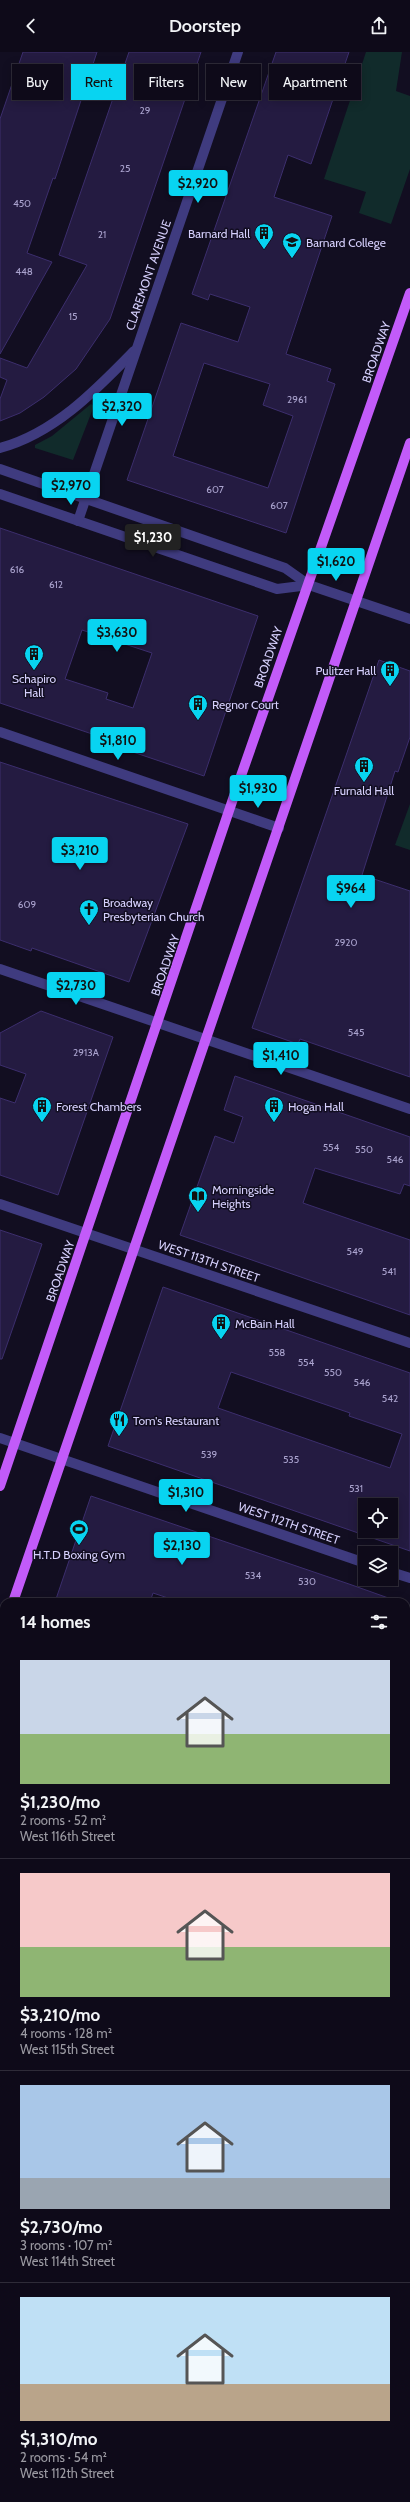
<!DOCTYPE html>
<html lang="en">
<head>
<meta charset="utf-8">
<style>
	:root { --surface:#0e0a19; --page:#171322; --text:#f1f3f6; --muted:#9b9aa2; --line:#2e2b38; --accent:#08d4f1 }
	body { margin:0; font-family:Cabin,sans-serif; background:var(--page); color:var(--text); height:100vh; display:flex; flex-direction:column; font-size:15px; white-space:nowrap }
	* { box-sizing:border-box; margin:0 }
	p { font-size:13px; color:var(--muted) }
	.icon { flex:none; width:22px; height:22px; fill:none; stroke:currentColor; stroke-width:2; stroke-linecap:round; stroke-linejoin:round }
	.map { position:relative; flex:1; overflow:hidden }
	.side { position:absolute; left:0px; top:1546px; width:410px; height:904px; display:flex; flex-direction:column; background:var(--surface); border-radius:12px 12px 0 0; box-shadow:0 2px 10px #0003,0 0 0 1px var(--line) }
	.side>* { flex:none }
	.guide { position:absolute; left:12px; top:12px; width:386px; height:36px; display:flex; gap:8px }
	.buttons { position:absolute; left:358px; top:1446px; display:grid; gap:8px }
	.buttons a { display:grid; place-items:center; width:40px; height:40px; border-radius:0px; background:var(--surface); box-shadow:0 2px 10px #0003,0 0 0 1px var(--line); font-size:20px }
	.price { position:absolute; translate:-50% -34px; padding:0 9px; border-radius:4px; background:var(--accent); color:#111; font-size:13px; line-height:26px; filter:drop-shadow(0 1px 2px #0008) }
	.price::after { content:''; position:absolute; left:50%; top:24px; width:12px; height:9px; margin-left:-6px; background:inherit; clip-path:polygon(0 0,100% 0,50% 100%) }
	.price.active { background:#222; color:#fff }
	ul { padding:0; list-style:none }
	li { display:grid; align-content:center; gap:8px; height:212px; padding:0 20px }
	li+li { border-top:1px solid var(--line) }
	li span { display:grid; place-items:center; height:124px; border-radius:0px; color:#555 }
	li>.icon { margin-inline-start:auto }
	span .icon { width:72px; height:72px; fill:#fffc; stroke-width:1 }
	li b { font-size:17px }
	h2 { display:flex; justify-content:space-between; align-items:center; height:48px; padding:0 20px; font-size:17px }
	.tag { padding:0 14px; border-radius:0px; background:var(--surface); box-shadow:0 2px 10px #0003,0 0 0 1px var(--line); font-size:14px; line-height:36px }
	.tag.active { background:var(--accent); color:#111 }
	header { display:flex; justify-content:space-between; align-items:center; height:52px; padding:0 20px; background:var(--surface); font-size:18px; font-weight:600 }
	.map>svg:first-child { display:block }
	.green { fill:#112b2b }
	.building { fill:#241b41; stroke:#3c2e6d; fill-rule:evenodd }
	.lines { fill:none; stroke-linecap:round; stroke-linejoin:round }
	.minor { stroke:#3f3b7f; stroke-width:10 }
	.major { stroke:#c25bf9; stroke-width:10 }
	.labels { text-anchor:middle; dominant-baseline:central; stroke-width:3; stroke-linejoin:round; paint-order:stroke }
	.number-label { font-size:10px; fill:#aaa3ce }
	.poi-label { font-size:12px; fill:#d6d0fd; stroke:#120e21; text-anchor:start }
	.street-label { font-size:12px; fill:#d6d0fd; stroke:#120e21 }
</style>
</head>
<body>
<header><svg class="icon" aria-label="back" viewBox="0 0 24 24"><path d="M15 5l-7 7 7 7"/></svg>Doorstep<svg class="icon" aria-label="share" viewBox="0 0 24 24"><path d="M12 15V3M7 8l5-5 5 5M5 13v7h14v-7"/></svg></header>
<div class="map">
<svg width="410" height="2450" viewBox="0 0 410 2450">
	<rect width="100%" height="100%" fill="#120e21"/>
	<!-- green -->
	<g class="green">
		<path d="M366 0H402L396 39 410 44V117L391 172 359 161 366 140 324 127Z"/>
		<path d="M91 352 94 354 73 408 35 396V393L52 384Z"/>
		<path d="M410 752V798L395 793Z"/>
	</g>
	<!-- building -->
	<g class="building">
		<path d="M23 0H97L55 127 53 126 27 201 52 210 0 302V67Z"/>
		<path d="M129 0H201L110 267 76 317 44 345 20 361 0 369V347L7 328 0 325V306L27 316 87 213 59 203Z"/>
		<path d="M276 0H349L311 112 288 103 274 145 332 164 286 302 331 317 327 329 335 332 286 481 127 428 181 271 238 290 250 255 210 242 208 248 192 242ZM204 311 270 332 263 353 293 364 268 436 173 404Z"/>
		<path d="M0 476 258 564 204 724 112 693 113 689 0 651ZM82 578 152 601 133 656 106 647 108 641 65 627Z"/>
		<path d="M379 608 410 619V685L398 720 395 719 362 823 410 839V1025L300 987 298 992 252 976Z"/>
		<path d="M0 710 188 772 129 930 32 896 31 899 0 888Z"/>
		<path d="M41 959 113 985 58 1143 0 1123V1046L15 1051 26 1022 0 1013V981Z"/>
		<path d="M235 1024 410 1085V1134L404 1132 400 1142 315 1116 303 1151 410 1188V1263L180 1183 215 1084 234 1091 243 1065 224 1058Z"/>
		<path d="M0 1178 42 1192 2 1307H0Z"/>
		<path d="M163 1235 410 1321V1499L108 1394ZM231 1320 350 1361 349 1364 402 1382 390 1416 218 1356ZM365 1453H391V1479H365Z"/>
		<path d="M91 1444 349 1532 394 1548V1550H180L153 1541 150 1550H55Z"/>
	</g>
	<g class="lines">
		<!-- minor -->
		<g class="minor">
			<path d="M0 396C55 381 96 338 134 299"/>
			<path d="M0 417 285 516 309 533 410 567"/>
			<path d="M0 442 277 537 309 533"/>
			<path d="M78 469 238 0"/>
			<path d="M0 680 279 776"/>
			<path d="M0 917 410 1057"/>
			<path d="M0 1152 410 1291"/>
			<path d="M0 1386 365 1511"/>
			<path d="M391 1520 410 1526"/>
			<path d="M0 1619 4 1620"/>
			<path d="M406 1759 410 1760"/>
			<path d="M0 2087 4 2089"/>
			<path d="M406 2226 410 2228"/>
			<path d="M0 2323 4 2324"/>
			<path d="M357 2446 368 2450"/>
		</g>
		<!-- major -->
		<g class="major">
			<path d="M0 1434 235 741 410 241"/>
			<path d="M13 1550 410 391"/>
			<path d="M0 1586 4 1575"/>
			<path d="M0 1863 4 1864"/>
			<path d="M406 2003 410 2005"/>
		</g>
	</g>
	<!-- icons -->
	<defs>
		<symbol id="building-pin" viewBox="-11 -11 22 30"><path d="M0 17L-7.5 6A9.5 9.5 0 1 1 7.5 6Z" fill="#08d4f1" stroke="#120e21"/><path d="M-4-6H4V6H1V3H-1V6H-4ZM-2.5-4.3h1.7v1.8h-1.7ZM.8-4.3h1.7v1.8H.8ZM-2.5-1h1.7V.8h-1.7ZM.8-1h1.7V.8H.8Z" fill="#111"/></symbol>
		<symbol id="university-pin" viewBox="-11 -11 22 30"><path d="M0 17L-7.5 6A9.5 9.5 0 1 1 7.5 6Z" fill="#08d4f1" stroke="#120e21"/><path d="M0-5L7-2L0 1L-7-2ZM-4 1L0 2.5L4 1V4Q0 6-4 4Z" fill="#111"/></symbol>
		<symbol id="church-pin" viewBox="-11 -11 22 30"><path d="M0 17L-7.5 6A9.5 9.5 0 1 1 7.5 6Z" fill="#08d4f1" stroke="#120e21"/><path d="M-1.2-6h2.4v3.5h3.3v2.4h-3.3V6h-2.4V-.1h-3.3v-2.4h3.3Z" fill="#111"/></symbol>
		<symbol id="library-pin" viewBox="-11 -11 22 30"><path d="M0 17L-7.5 6A9.5 9.5 0 1 1 7.5 6Z" fill="#08d4f1" stroke="#120e21"/><path d="M-6-4Q-3-5.5-.7-3.5V5Q-3 3-6 4ZM6-4Q3-5.5 .7-3.5V5Q3 3 6 4Z" fill="#111"/></symbol>
		<symbol id="restaurant-pin" viewBox="-11 -11 22 30"><path d="M0 17L-7.5 6A9.5 9.5 0 1 1 7.5 6Z" fill="#08d4f1" stroke="#120e21"/><path d="M-5-6h1v4h1v-4h1v4h1v-4h1v5L-1.5 .5V6h-2V.5L-5-1ZM5-6V6H3V1.5H1.5Q1.5-4 5-6Z" fill="#111"/></symbol>
		<symbol id="stadium-pin" viewBox="-11 -11 22 30"><path d="M0 17L-7.5 6A9.5 9.5 0 1 1 7.5 6Z" fill="#08d4f1" stroke="#120e21"/><path d="M0-5a6.5 5 0 1 0 0 10a6.5 5 0 1 0 0-10ZM-3.5-1.8h7v3.6h-7Z" fill="#111"/></symbol>
	</defs>
	<g fill-rule="evenodd">
		<use href="#building-pin" x="253" y="170" width="22" height="30"/>
		<use href="#university-pin" x="281" y="179" width="22" height="30"/>
		<use href="#building-pin" x="23" y="591" width="22" height="30"/>
		<use href="#building-pin" x="379" y="607" width="22" height="30"/>
		<use href="#building-pin" x="187" y="641" width="22" height="30"/>
		<use href="#building-pin" x="353" y="703" width="22" height="30"/>
		<use href="#church-pin" x="78" y="846" width="22" height="30"/>
		<use href="#building-pin" x="31" y="1043" width="22" height="30"/>
		<use href="#building-pin" x="263" y="1043" width="22" height="30"/>
		<use href="#library-pin" x="187" y="1133" width="22" height="30"/>
		<use href="#building-pin" x="210" y="1260" width="22" height="30"/>
		<use href="#restaurant-pin" x="108" y="1357" width="22" height="30"/>
		<use href="#stadium-pin" x="68" y="1466" width="22" height="30"/>
	</g>
	<g class="labels">
		<!-- number labels -->
		<g class="number-label">
			<text x="145" y="58">29</text>
			<text x="125" y="116">25</text>
			<text x="22" y="151">450</text>
			<text x="102" y="182">21</text>
			<text x="24" y="219">448</text>
			<text x="73" y="264">15</text>
			<text x="297" y="347">2961</text>
			<text x="215" y="437">607</text>
			<text x="279" y="453">607</text>
			<text x="17" y="517">616</text>
			<text x="56" y="532">612</text>
			<text x="27" y="852">609</text>
			<text x="346" y="890">2920</text>
			<text x="356" y="980">545</text>
			<text x="86" y="1000">2913A</text>
			<text x="331" y="1095">554</text>
			<text x="364" y="1097">550</text>
			<text x="395" y="1107">546</text>
			<text x="355" y="1199">549</text>
			<text x="389" y="1219">541</text>
			<text x="277" y="1300">558</text>
			<text x="306" y="1310">554</text>
			<text x="333" y="1320">550</text>
			<text x="362" y="1330">546</text>
			<text x="390" y="1346">542</text>
			<text x="209" y="1402">539</text>
			<text x="291" y="1407">535</text>
			<text x="356" y="1436">531</text>
			<text x="253" y="1523">534</text>
			<text x="307" y="1529">530</text>
		</g>
		<!-- poi labels -->
		<g class="poi-label">
			<text x="250" y="181" text-anchor="end">Barnard Hall</text>
			<text x="306" y="190">Barnard College</text>
			<text x="376" y="618" text-anchor="end">Pulitzer Hall</text>
			<text x="34" y="626" text-anchor="middle">Schapiro<tspan x="34" dy="14">Hall</tspan></text>
			<text x="212" y="652">Regnor Court</text>
			<text x="364" y="738" text-anchor="middle">Furnald Hall</text>
			<text x="103" y="850">Broadway<tspan x="103" dy="14">Presbyterian Church</tspan></text>
			<text x="56" y="1054">Forest Chambers</text>
			<text x="288" y="1054">Hogan Hall</text>
			<text x="212" y="1137">Morningside<tspan x="212" dy="14">Heights</tspan></text>
			<text x="235" y="1271">McBain Hall</text>
			<text x="133" y="1368">Tom's Restaurant</text>
			<text x="79" y="1502" text-anchor="middle">H.T.D Boxing Gym</text>
		</g>
		<!-- street labels -->
		<g class="street-label">
			<text transform="translate(148 223) rotate(-71)">CLAREMONT AVENUE</text>
			<text transform="translate(376 300) rotate(-71)">BROADWAY</text>
			<text transform="translate(268 605) rotate(-71)">BROADWAY</text>
			<text transform="translate(165 913) rotate(-71)">BROADWAY</text>
			<text transform="translate(209 1209) rotate(19)">WEST 113TH STREET</text>
			<text transform="translate(60 1219) rotate(-71)">BROADWAY</text>
			<text transform="translate(289 1471) rotate(19)">WEST 112TH STREET</text>
		</g>
	</g>
</svg>
<div class="buttons">
<a><svg class="icon" aria-label="locate" viewBox="0 0 24 24"><circle cx="12" cy="12" r="6"/><path d="M12 2v4M12 18v4M2 12h4M18 12h4"/></svg></a>
<a><svg class="icon" aria-label="layers" viewBox="0 0 24 24"><path d="M12 4l9 5-9 5-9-5zM3 14l9 5 9-5"/></svg></a>
</div>
<b class="price" style="left:198px;top:152px">$2,920</b>
<b class="price" style="left:122px;top:375px">$2,320</b>
<b class="price" style="left:71px;top:454px">$2,970</b>
<b class="price active" style="left:153px;top:506px">$1,230</b>
<b class="price" style="left:336px;top:530px">$1,620</b>
<b class="price" style="left:117px;top:601px">$3,630</b>
<b class="price" style="left:118px;top:709px">$1,810</b>
<b class="price" style="left:258px;top:757px">$1,930</b>
<b class="price" style="left:80px;top:819px">$3,210</b>
<b class="price" style="left:351px;top:857px">$964</b>
<b class="price" style="left:76px;top:954px">$2,730</b>
<b class="price" style="left:281px;top:1024px">$1,410</b>
<b class="price" style="left:186px;top:1461px">$1,310</b>
<b class="price" style="left:182px;top:1514px">$2,130</b>
<div class="guide">
<a class="tag">Buy</a>
<a class="tag active">Rent</a>
<a class="tag">Filters</a>
<a class="tag">New</a>
<a class="tag">Apartment</a>
</div>
<section class="side">
<h2>14 homes<svg class="icon" aria-label="filters" viewBox="0 0 24 24"><path d="M4 7h16M4 17h16"/><circle cx="9" cy="7" r="2"/><circle cx="15" cy="17" r="2"/></svg></h2>
<ul>
<li><span style="background:linear-gradient(#c9d6e8 60%,#8fb573 0)"><svg class="icon" aria-label="home" viewBox="0 0 24 24"><path d="M3 11l9-7 9 7M6 9v11h12V9"/></svg></span><div><b>$1,230/mo</b><p>2 rooms · 52 m²</p><p>West 116th Street</p></div></li>
<li><span style="background:linear-gradient(#f6c9c9 60%,#8fb573 0)"><svg class="icon" aria-label="home" viewBox="0 0 24 24"><path d="M3 11l9-7 9 7M6 9v11h12V9"/></svg></span><div><b>$3,210/mo</b><p>4 rooms · 128 m²</p><p>West 115th Street</p></div></li>
<li><span style="background:linear-gradient(#a9c7e8 75%,#9aa5b1 0)"><svg class="icon" aria-label="home" viewBox="0 0 24 24"><path d="M3 11l9-7 9 7M6 9v11h12V9"/></svg></span><div><b>$2,730/mo</b><p>3 rooms · 107 m²</p><p>West 114th Street</p></div></li>
<li><span style="background:linear-gradient(#bfe0f5 70%,#b9a48a 0)"><svg class="icon" aria-label="home" viewBox="0 0 24 24"><path d="M3 11l9-7 9 7M6 9v11h12V9"/></svg></span><div><b>$1,310/mo</b><p>2 rooms · 54 m²</p><p>West 112th Street</p></div></li>
</ul>
</section>
</div>
</body>
</html>
